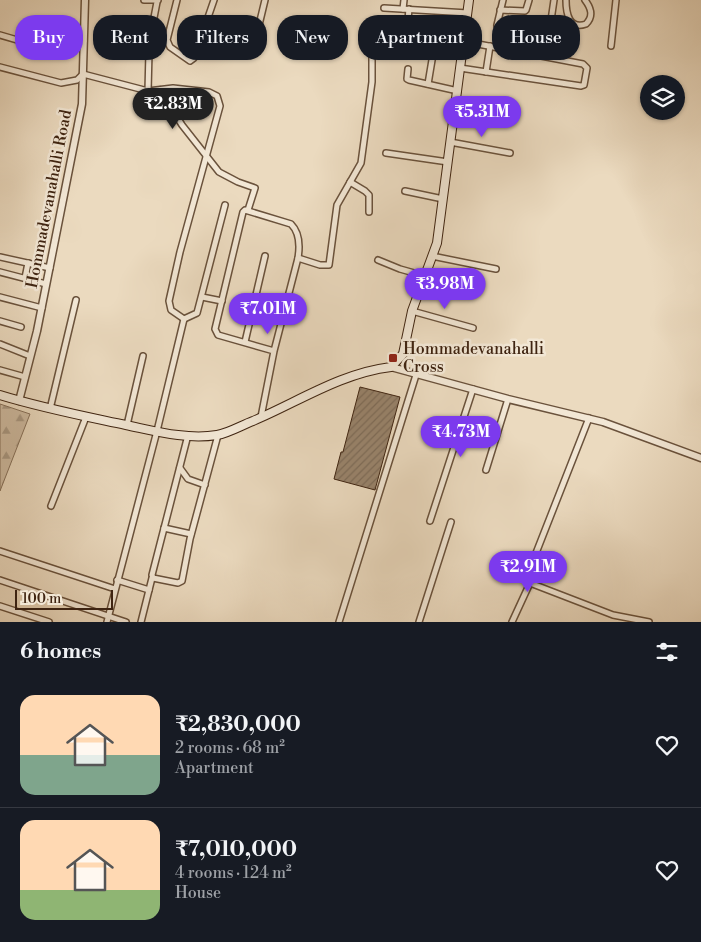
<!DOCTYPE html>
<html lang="en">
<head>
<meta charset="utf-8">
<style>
	:root { --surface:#171b24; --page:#20242c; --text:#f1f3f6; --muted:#9ea1a6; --line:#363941; --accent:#7c3aed }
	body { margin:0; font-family:"Libre Bodoni",serif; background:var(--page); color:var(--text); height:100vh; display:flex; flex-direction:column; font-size:19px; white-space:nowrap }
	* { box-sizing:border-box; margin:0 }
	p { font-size:16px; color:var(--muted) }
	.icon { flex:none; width:28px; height:28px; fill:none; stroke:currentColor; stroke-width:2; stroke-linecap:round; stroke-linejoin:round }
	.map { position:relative; height:622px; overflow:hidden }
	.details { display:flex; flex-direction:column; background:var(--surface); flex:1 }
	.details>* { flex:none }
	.guide { position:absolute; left:15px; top:15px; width:671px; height:45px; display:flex; gap:10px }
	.controls { position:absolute; left:640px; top:75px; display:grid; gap:10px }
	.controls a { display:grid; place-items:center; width:45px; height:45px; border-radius:50%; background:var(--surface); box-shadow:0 1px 4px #0004; font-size:25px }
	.scale { position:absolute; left:15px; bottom:12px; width:98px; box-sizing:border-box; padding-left:5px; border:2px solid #3f2411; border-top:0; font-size:14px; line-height:18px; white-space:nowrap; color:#3f2411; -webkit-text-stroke:4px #f2e7d5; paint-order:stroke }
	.price { position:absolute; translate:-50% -42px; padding:0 11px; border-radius:18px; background:var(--accent); color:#fff; font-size:16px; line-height:32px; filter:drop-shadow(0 1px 2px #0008) }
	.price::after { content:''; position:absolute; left:50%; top:30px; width:15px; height:11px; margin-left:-8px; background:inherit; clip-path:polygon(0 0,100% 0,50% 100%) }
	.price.on { background:#222; color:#fff }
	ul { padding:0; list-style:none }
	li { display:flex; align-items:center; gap:15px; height:125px; padding:0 20px }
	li+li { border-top:1px solid var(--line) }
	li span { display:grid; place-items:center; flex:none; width:140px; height:100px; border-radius:15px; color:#555 }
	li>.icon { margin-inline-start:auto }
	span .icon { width:60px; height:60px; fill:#fffc; stroke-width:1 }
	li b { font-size:21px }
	h2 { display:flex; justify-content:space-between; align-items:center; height:60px; padding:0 20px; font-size:21px }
	.chip { padding:0 18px; border-radius:20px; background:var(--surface); box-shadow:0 1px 4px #0004; font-size:18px; line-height:45px }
	.chip.on { background:var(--accent); color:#fff }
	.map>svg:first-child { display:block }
	.forest { fill:url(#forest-firs); stroke:#867059 }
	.building { fill:url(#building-hatch); stroke:#3f2411 }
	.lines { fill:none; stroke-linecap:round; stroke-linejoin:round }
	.minor-casing { stroke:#6a523c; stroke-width:8 }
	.tertiary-casing { stroke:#6a523c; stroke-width:9 }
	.secondary-casing { stroke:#3f2411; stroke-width:10 }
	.minor { stroke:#f2e7d5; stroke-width:5 }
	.tertiary { stroke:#f2e7d5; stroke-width:6 }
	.secondary { stroke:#f2e7d5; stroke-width:8 }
	.poi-dot { fill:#8f2418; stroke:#f2e7d5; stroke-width:2 }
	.labels { text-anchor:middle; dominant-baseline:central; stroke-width:5; stroke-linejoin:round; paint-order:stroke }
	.street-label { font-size:16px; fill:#3f2411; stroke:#f2e7d5 }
	.poi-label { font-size:16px; fill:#3f2411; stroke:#f2e7d5; text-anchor:start }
</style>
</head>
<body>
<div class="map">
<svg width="701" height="622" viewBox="0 0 701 622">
	<defs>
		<pattern id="forest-firs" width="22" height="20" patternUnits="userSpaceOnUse" patternTransform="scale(1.25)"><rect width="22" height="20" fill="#cebba1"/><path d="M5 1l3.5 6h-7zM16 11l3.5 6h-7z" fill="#a99882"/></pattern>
		<pattern id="building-hatch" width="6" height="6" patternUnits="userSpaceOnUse" patternTransform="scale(1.25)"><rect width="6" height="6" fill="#98836b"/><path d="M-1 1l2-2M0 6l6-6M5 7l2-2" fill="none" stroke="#7d6b57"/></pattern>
	</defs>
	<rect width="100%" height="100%" fill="#ebdabf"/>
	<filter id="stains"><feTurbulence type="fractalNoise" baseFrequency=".004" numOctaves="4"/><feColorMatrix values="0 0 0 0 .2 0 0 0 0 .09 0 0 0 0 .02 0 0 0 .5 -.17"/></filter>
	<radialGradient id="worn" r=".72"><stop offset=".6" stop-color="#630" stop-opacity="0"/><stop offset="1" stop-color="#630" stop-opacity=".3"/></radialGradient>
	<!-- forest -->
	<path class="forest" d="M0 404 30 414 0 491Z"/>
	<!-- building -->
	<path class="building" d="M360 387 400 397 375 490 334 479 341 452H343Z"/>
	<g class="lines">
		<defs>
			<g id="minor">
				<path d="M144 0H158"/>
				<path d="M177 0 167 40 170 47 190 61 194 58 214 0"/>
				<path d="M566 0C566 13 569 30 586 24 594 16 591 8 585 0"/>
				<path d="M384 8 468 13"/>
				<path d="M403 9 404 0"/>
				<path d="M500 10 525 11 526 10 529 0"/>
				<path d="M435 21 436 36"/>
				<path d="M497 25 503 0"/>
				<path d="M152 28 157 2"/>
				<path d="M549 34 554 0"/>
				<path d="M0 35 31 44 46 46 84 41"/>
				<path d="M611 46 616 0"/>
				<path d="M253 50 265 0"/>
				<path d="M0 67 61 83 77 80 83 74 148 91 173 88 209 92 217 96 220 106 180 252 169 301 171 310 184 319"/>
				<path d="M408 69 407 79 409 80 458 91"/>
				<path d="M486 72 490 46"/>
				<path d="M428 84 436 36 583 64 587 68 584 85 581 86 460 68"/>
				<path d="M160 90 182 125 219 172 238 182 255 188 248 210"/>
				<path d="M148 91 149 52"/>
				<path d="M450 142 510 153"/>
				<path d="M386 153 448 162"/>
				<path d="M350 182 365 191 369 195V212"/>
				<path d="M405 191 443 199"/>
				<path d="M432 256 496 269"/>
				<path d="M0 257 50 268"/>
				<path d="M298 258 320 265H329L337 205 361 163 372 82V44L377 36 384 32 407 30 409 9"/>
				<path d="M378 260 400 269 425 276"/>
				<path d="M0 272 46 284"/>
				<path d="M25 278 28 263"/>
				<path d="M0 297 42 308"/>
				<path d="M202 297 222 301"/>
				<path d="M412 311 473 328"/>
				<path d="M184 319 197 313 225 205"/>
				<path d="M0 321 21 327"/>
				<path d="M245 342 265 256"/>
				<path d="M0 344 30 356"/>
				<path d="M0 370 25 377"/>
				<path d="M50 409 76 300"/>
				<path d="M261 417 274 351 298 258C300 246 300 233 291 224L245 210 243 212 215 329 218 335 274 351"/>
				<path d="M589 418 527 576 530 583 613 615 649 622"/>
				<path d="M127 425 143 356"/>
				<path d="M188 435 152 575 153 578 178 583 182 581 190 539 218 435"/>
				<path d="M180 468 188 479 205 485"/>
				<path d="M486 470 508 399"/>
				<path d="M51 506 86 417"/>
				<path d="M430 521 473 389"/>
				<path d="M164 528 191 534"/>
				<path d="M0 551 115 589"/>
				<path d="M0 580 126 622"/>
				<path d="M117 580 149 590"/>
				<path d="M0 606 49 622"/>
				<path d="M107 622 157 431 184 319"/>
				<path d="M141 622 152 578"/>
				<path d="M339 622 416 375"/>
				<path d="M419 622 451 522"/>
				<path d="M512 622 530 583"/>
			</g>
			<g id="tertiary">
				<path d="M391 367 508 399 603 422 701 458"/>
				<path d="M19 401 37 331 82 104 85 0"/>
			</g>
			<path id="secondary" d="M0 395C42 408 84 416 126 425 155 431 187 440 217 435 229 433 242 425 253 421 298 402 341 373 391 367L403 354 412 311 437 243 469 0"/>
		</defs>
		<!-- minor casing -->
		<use href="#minor" class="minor-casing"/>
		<!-- tertiary casing -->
		<use href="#tertiary" class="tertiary-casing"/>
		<!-- secondary casing -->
		<use href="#secondary" class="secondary-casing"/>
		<!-- minor -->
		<use href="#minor" class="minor"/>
		<!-- tertiary -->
		<use href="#tertiary" class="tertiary"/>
		<!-- secondary -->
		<use href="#secondary" class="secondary"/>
	</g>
	<!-- markers -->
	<rect class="poi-dot" x="388" y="353" width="10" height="10" rx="2.5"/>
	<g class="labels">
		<!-- street labels -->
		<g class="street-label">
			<text transform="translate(49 199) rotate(-79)">Hommadevanahalli Road</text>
		</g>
		<!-- poi labels -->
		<g class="poi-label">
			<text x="403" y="349">Hommadevanahalli<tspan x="403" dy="18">Cross</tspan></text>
		</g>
	</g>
	<rect width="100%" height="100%" filter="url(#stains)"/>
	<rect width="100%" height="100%" fill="url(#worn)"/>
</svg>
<div class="controls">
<a><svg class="icon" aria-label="layers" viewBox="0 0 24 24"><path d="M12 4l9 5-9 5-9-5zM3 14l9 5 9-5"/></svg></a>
</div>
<div class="scale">100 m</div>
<b class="price on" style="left:173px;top:130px">₹2.83M</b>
<b class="price" style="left:482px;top:138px">₹5.31M</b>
<b class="price" style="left:445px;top:310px">₹3.98M</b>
<b class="price" style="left:268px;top:335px">₹7.01M</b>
<b class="price" style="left:461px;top:458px">₹4.73M</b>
<b class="price" style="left:528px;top:593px">₹2.91M</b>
<div class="guide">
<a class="chip on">Buy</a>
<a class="chip">Rent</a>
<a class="chip">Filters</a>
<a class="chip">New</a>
<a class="chip">Apartment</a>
<a class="chip">House</a>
</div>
</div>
<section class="details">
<h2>6 homes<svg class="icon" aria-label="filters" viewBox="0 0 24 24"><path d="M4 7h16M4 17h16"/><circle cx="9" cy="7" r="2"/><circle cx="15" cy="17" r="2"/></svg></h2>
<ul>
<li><span style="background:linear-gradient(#ffd9b3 60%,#7fa58c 0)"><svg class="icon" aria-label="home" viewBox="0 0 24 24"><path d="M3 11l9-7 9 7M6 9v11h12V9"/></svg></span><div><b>₹2,830,000</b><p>2 rooms · 68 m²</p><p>Apartment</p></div><svg class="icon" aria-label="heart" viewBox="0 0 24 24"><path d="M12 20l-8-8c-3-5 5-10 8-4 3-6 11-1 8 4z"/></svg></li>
<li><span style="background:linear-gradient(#ffd9b3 70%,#8fb573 0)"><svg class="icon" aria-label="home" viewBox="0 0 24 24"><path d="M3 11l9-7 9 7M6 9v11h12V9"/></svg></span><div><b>₹7,010,000</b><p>4 rooms · 124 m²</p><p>House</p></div><svg class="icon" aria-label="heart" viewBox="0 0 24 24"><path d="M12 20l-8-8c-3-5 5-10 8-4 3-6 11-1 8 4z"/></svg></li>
</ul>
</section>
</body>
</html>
